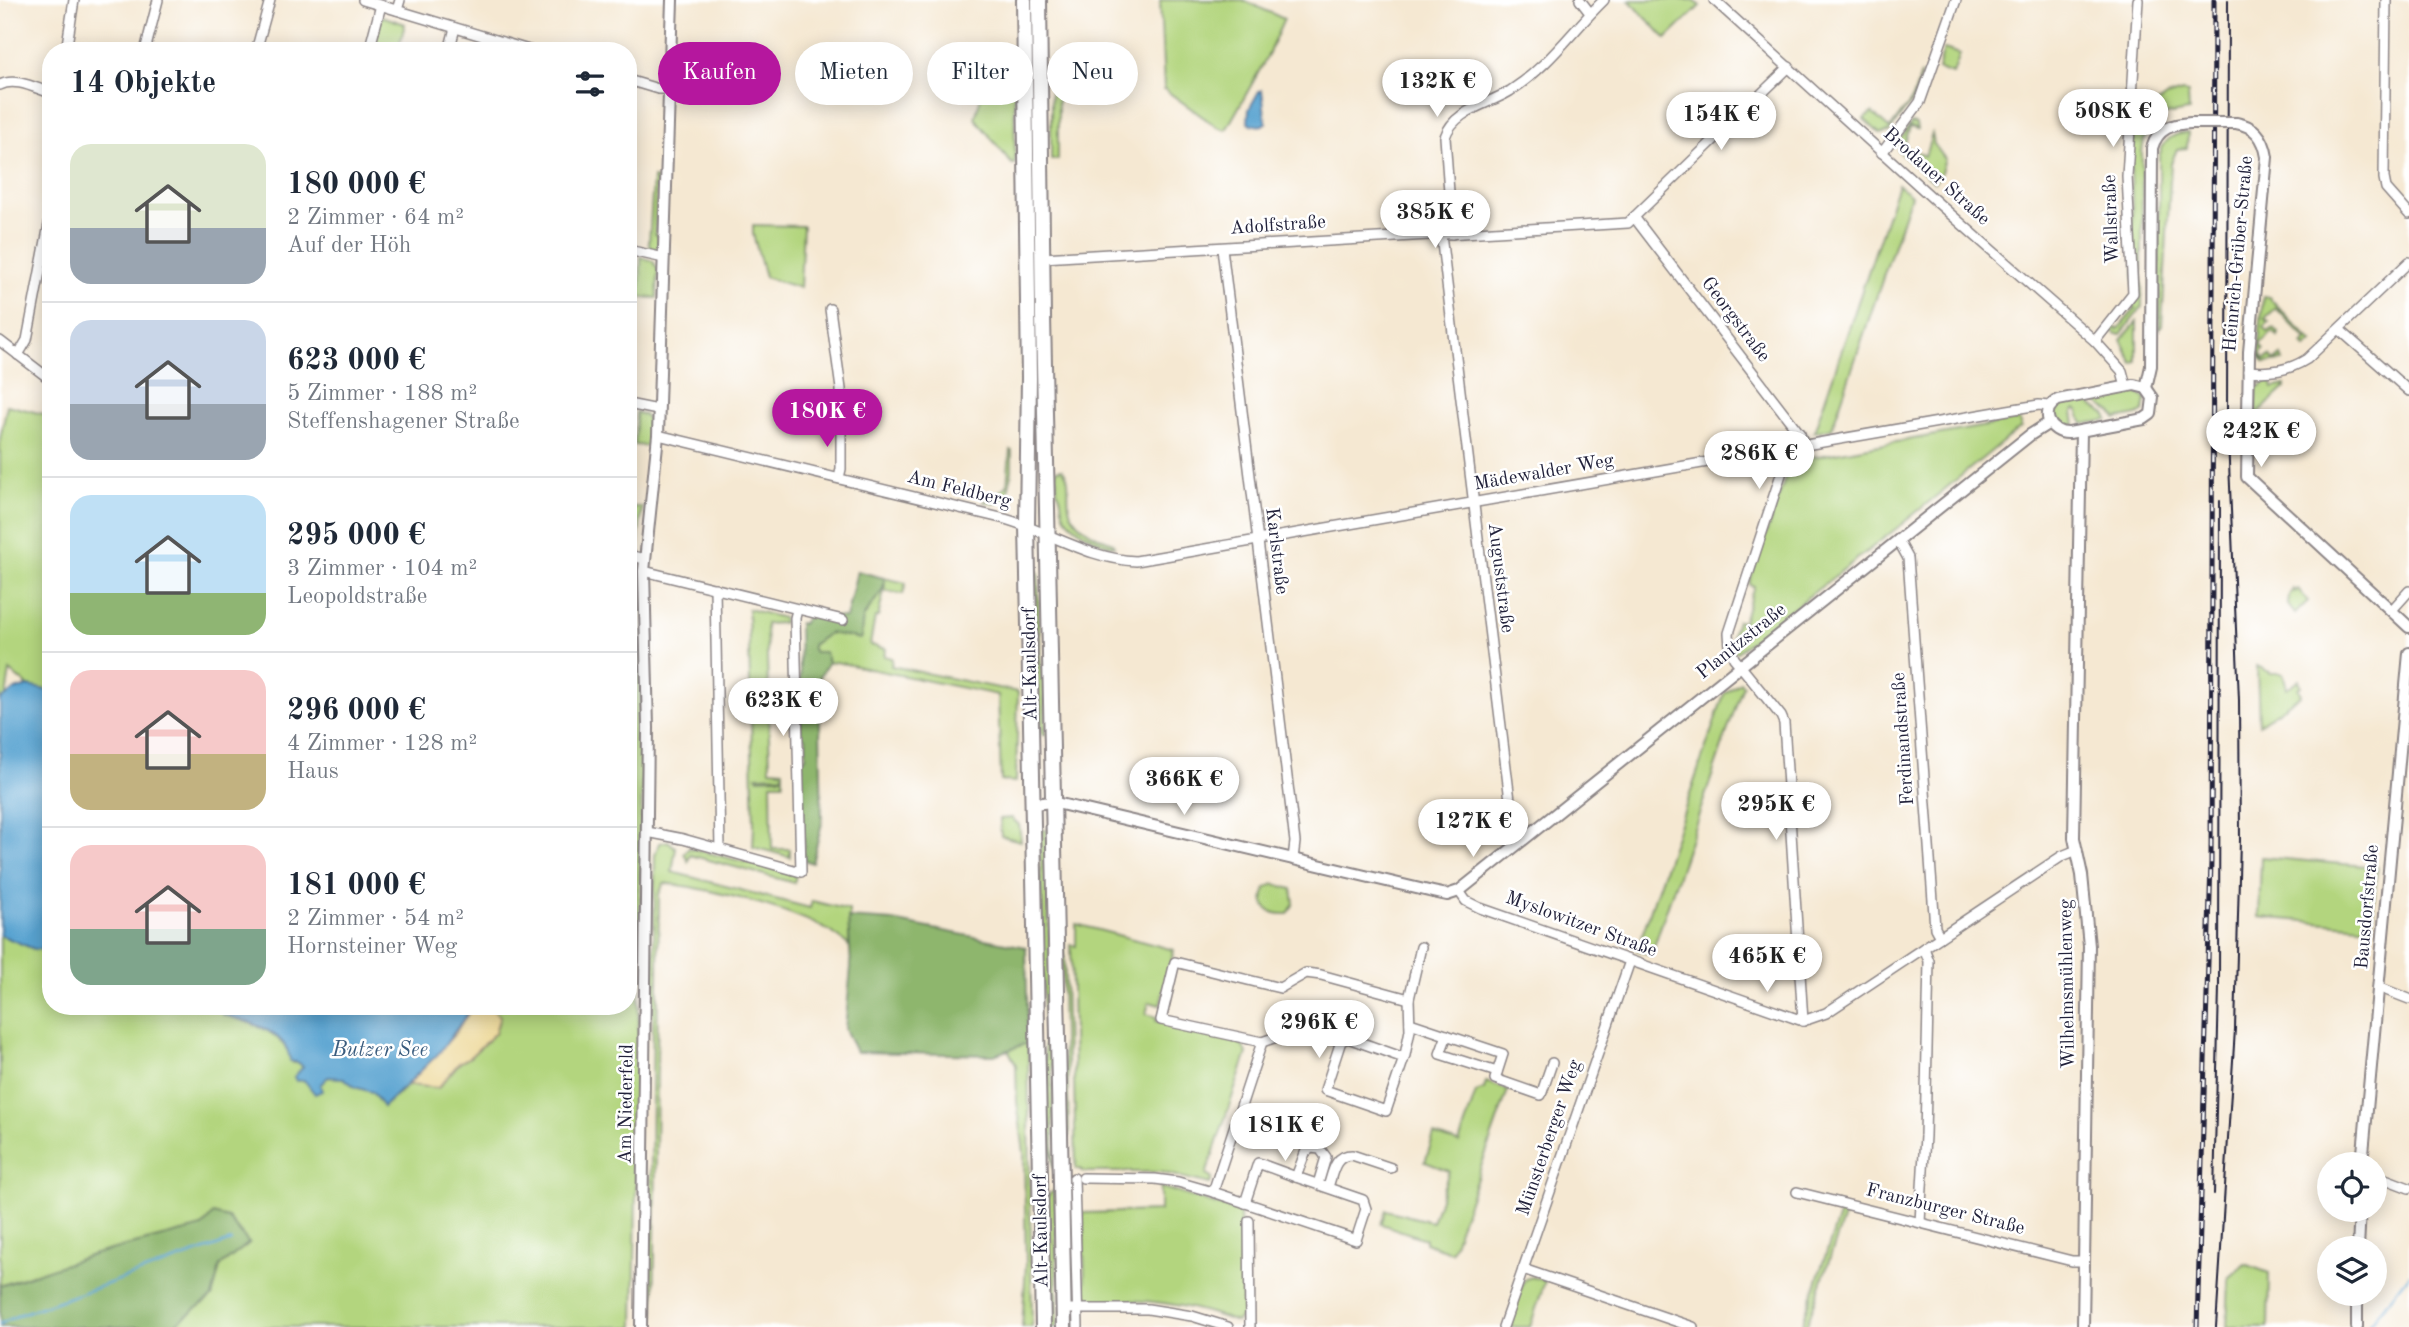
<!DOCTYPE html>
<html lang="de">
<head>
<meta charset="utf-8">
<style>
	:root { --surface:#fff; --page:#f6f6f7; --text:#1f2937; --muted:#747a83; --line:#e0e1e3; --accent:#b5179e }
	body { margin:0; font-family:"Old Standard TT",serif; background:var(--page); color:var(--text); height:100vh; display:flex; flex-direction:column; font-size:26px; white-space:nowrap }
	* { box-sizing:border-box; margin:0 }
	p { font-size:23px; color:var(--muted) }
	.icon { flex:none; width:38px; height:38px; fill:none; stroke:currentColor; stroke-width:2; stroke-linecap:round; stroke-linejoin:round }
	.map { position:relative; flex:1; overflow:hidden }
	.drawer { position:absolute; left:42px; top:42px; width:595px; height:973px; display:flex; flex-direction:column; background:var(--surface); border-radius:28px; box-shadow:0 4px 18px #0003 }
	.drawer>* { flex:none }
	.banner { position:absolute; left:658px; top:42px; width:665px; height:63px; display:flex; gap:14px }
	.buttons { position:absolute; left:2317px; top:1152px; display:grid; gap:14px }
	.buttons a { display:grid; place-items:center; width:70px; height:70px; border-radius:50%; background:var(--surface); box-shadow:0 4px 18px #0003; font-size:35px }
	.price { position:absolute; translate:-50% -60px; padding:0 16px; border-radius:24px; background:#fff; color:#222; font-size:23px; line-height:46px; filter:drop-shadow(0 2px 4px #0008) }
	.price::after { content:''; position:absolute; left:50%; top:42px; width:21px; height:16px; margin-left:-10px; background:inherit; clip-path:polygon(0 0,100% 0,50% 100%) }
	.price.active { background:var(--accent); color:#fff }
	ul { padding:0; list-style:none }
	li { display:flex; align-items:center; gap:21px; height:175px; padding:0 28px }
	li+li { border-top:2px solid var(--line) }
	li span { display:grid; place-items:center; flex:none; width:196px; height:140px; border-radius:21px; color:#555 }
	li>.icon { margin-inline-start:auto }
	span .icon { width:84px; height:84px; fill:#fffc; stroke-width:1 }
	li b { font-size:30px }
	h2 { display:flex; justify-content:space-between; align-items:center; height:84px; padding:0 28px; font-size:30px }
	.tag { padding:0 24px; border-radius:32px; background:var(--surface); box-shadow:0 4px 18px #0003; font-size:24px; line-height:63px }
	.tag.active { background:var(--accent); color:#fff }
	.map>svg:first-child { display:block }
	.green { fill:#b3d57e; stroke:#6a7c5c; stroke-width:2 }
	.forest { fill:#8eb66d; stroke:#586c54; stroke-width:2 }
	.sand { fill:#eeda9e; stroke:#887e6c; stroke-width:2 }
	.water { fill:#58a3d0; stroke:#3d6286; stroke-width:2 }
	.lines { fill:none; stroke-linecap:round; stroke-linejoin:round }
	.stream { stroke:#58a3d0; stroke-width:2.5 }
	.minor-casing { stroke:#8c8586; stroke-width:12 }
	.tertiary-casing { stroke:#8c8586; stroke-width:14 }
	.primary-casing { stroke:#8c8586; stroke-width:18 }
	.minor { stroke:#fff; stroke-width:9 }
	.tertiary { stroke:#fff; stroke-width:10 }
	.primary { stroke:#fff; stroke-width:14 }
	.tram { stroke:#22223b; stroke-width:2 }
	.rail-casing { stroke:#22223b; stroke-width:5 }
	.rail { stroke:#fff; stroke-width:2.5; stroke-dasharray:8; stroke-linecap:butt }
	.tertiary-bridge-casing { stroke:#8c8586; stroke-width:14; stroke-linecap:butt }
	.tertiary-bridge { stroke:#fff; stroke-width:10 }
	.labels { text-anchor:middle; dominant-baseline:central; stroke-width:5; stroke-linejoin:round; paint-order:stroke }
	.street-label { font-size:19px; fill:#22223b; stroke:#fff }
	.water-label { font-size:21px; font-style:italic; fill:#3a5c7e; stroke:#fff }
</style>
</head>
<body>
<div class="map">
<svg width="2409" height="1327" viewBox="0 0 2409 1327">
	<rect width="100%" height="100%" fill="#fff"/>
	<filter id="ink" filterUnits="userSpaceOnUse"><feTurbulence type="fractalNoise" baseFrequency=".0143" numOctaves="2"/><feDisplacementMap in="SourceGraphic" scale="14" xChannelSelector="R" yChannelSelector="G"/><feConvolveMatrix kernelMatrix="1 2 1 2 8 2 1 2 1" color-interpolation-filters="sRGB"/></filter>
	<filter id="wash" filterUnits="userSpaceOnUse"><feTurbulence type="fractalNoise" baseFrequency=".00686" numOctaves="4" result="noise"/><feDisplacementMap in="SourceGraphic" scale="28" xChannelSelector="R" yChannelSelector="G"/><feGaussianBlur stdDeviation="1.57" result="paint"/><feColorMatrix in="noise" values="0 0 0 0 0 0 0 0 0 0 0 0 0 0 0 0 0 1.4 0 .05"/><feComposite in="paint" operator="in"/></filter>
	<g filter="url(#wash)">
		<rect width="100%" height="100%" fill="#f5e8d2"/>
		<!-- green -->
		<g class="green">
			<path d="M1160 0H1243L1284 19 1267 57 1226 130 1217 127 1164 89Z"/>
			<path d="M1629 0H1694L1700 6 1666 39Z"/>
			<path d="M382 16 405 24 398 51H372Z"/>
			<path d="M1944 49 1960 54 1953 74 1938 69Z"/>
			<path d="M992 58 1014 65 1015 164H1012L975 118Z"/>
			<path d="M1921 74 1914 98 1889 132 1880 134 1864 119 1872 113 1890 129 1913 98Z"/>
			<path d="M1058 76V160H1051V80Z"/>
			<path d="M2182 92 2188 93 2189 111 2165 115 2153 124 2135 110H2148L2166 97Z"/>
			<path d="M2134 116 2149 128 2144 139 2142 152V307L2121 334H2116L2109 328 2111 326 2118 329 2136 308 2130 305 2135 297 2131 172Z"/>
			<path d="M1911 123 1916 124 1917 129 1910 127 1904 146 1925 156 1932 134 1934 144 1945 159 1940 175 1934 182 1898 150 1899 141Z"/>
			<path d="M2188 133 2187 148 2177 149 2171 163 2162 325 2159 328V158C2162 142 2172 133 2188 133Z"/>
			<path d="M653 178 657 179 655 234 658 237 659 246 652 252 649 243Z"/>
			<path d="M1898 184 1911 195 1832 428 1814 432Z"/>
			<path d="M753 225 803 226 800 288 765 277 753 234Z"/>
			<path d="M641 257 653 261 658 270 657 298 640 297Z"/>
			<path d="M2263 296 2269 297 2312 342 2306 348 2303 345 2307 340 2276 308 2265 318 2269 322 2264 327 2268 332 2274 328 2279 333 2278 336 2273 332 2260 344 2264 350 2260 354 2265 360 2270 356 2275 361 2281 356 2283 361 2265 363 2258 355Z"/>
			<path d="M2137 322V362L2133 364 2121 340Z"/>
			<path d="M2271 379 2273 388 2285 385V388L2255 416 2257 388Z"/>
			<path d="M2136 392 2146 399 2144 411 2137 415 2116 419C2113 408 2100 409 2096 399Z"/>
			<path d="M2088 400 2092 406 2106 414 2108 420 2083 424 2078 410 2075 409 2073 411 2075 425 2064 427 2058 424 2054 414 2059 405Z"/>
			<path d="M7 405 51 416V691L28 686 10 671 6 696 0 700V439Z"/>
			<path d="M636 412 644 415 650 422 648 446 635 445Z"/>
			<path d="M2019 420 2021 427 1897 528 1737 652 1733 649 1732 636 1737 621 1743 622 1754 586 1749 584 1791 461Z"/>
			<path d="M1010 450 1012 451V471L1007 499 994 504 984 502 1007 486Z"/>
			<path d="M1062 469C1074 481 1064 499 1071 513 1078 528 1099 538 1113 543L1114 546C1101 545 1067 526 1063 512 1060 504 1063 498 1057 491L1056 470Z"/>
			<path d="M633 507H642L638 544 635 551 632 550Z"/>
			<path d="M628 560 635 567 634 573 638 577 642 775 634 1327H171L212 1297 220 1266 249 1243 202 1227 25 1277 0 1286V935L34 949 51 950V1006H217L224 1015C253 1023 283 1031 293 1063H299L303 1067 294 1077 299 1081 304 1080 319 1085 328 1077 344 1078 355 1087 372 1092 383 1107 408 1085 438 1088 459 1063 470 1057 495 1033 500 1016 489 1006H628Z"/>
			<path d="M1034 572H1038L1040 655 1045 692 1046 735H1042L1038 690Z"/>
			<path d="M884 578 906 583 903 594 884 591 878 617H875L870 645 886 649 884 656 892 658 891 666 1018 692 1016 782 1001 781 998 695 836 662 828 663 827 658 814 652 812 645 829 633 863 619 876 597 885 588Z"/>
			<path d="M2293 589 2295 592 2298 589 2308 601 2295 614 2288 605 2289 595Z"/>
			<path d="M748 609 783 618V623L766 624 768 690H781V694L755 696V699L785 698 786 703 768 704 770 769 783 770V775L757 776 758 778 783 777V783H771L772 849H790V857L753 847 754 826Z"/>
			<path d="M2257 666 2271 673H2283L2287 688 2299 680 2301 686 2298 688 2301 695 2259 724Z"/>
			<path d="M1740 682 1743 685 1651 955 1637 950 1724 694Z"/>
			<path d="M1012 818 1019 825 1021 841 1001 836 1000 819Z"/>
			<path d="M1040 830H1047L1054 1170 1046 1120Z"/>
			<path d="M668 841 676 848 672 872 810 908 812 901 849 910V946C818 913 710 889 664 883L659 894 654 1327H649L655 855 659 843Z"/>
			<path d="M689 848 796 875 794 883 690 855 688 861 684 853Z"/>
			<path d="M2261 857 2377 867 2372 927 2259 917Z"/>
			<path d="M1274 884 1292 889 1294 903 1288 914C1269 915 1258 907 1266 888Z"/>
			<path d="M1076 924 1174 950 1160 1005 1149 1002 1146 1014 1157 1017 1156 1021 1239 1041 1247 1053 1206 1175 1212 1178 1210 1184 1160 1172H1082L1081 1169H1076L1071 945 1076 946Z"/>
			<path d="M1064 934 1069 1136 1068 1137 1065 1136 1061 937Z"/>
			<path d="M1028 1043 1032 1327H1022L1026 1265 1024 1152 1017 1102 1016 1065 1008 1049Z"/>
			<path d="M1486 1082 1508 1090 1451 1252 1425 1243V1239L1381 1224 1386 1210 1432 1222 1449 1171 1425 1162 1434 1135 1459 1143 1476 1092 1484 1089Z"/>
			<path d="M1160 1187 1240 1212 1243 1316 1236 1322C1191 1304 1140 1298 1092 1301L1085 1293 1083 1213 1160 1211Z"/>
			<path d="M1055 1190 1058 1327H1049L1047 1196Z"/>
			<path d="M1841 1210 1846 1211 1806 1327H1801Z"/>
			<path d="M2245 1264 2269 1273 2268 1327H2227L2229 1278Z"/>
			<path d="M1532 1277 1545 1281 1530 1327H1508L1523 1284 1525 1279Z"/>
		</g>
		<!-- forest -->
		<g class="forest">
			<path d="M857 571 884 578C888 590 870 604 864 616 861 623 862 632 861 639L829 633 812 645 814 652H825L828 663 819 678 822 823 812 863 804 860 802 759 806 757V738L801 735 799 623 803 624 808 614 846 618Z"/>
			<path d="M848 918 893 921 1026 947 1028 1043 994 1055 856 1052 845 1029 851 967Z"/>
			<path d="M213 1214 228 1218 249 1243 220 1266 212 1297 171 1327H0V1286L95 1254 202 1227Z"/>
		</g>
		<!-- sand -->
		<path class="sand" d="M473 1006H489L500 1016 495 1033 470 1057 459 1063 438 1088 408 1085 454 1035Z"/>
		<!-- water -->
		<g class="water">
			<path d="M1262 90 1266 123C1262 127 1253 126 1248 122L1249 109 1259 91Z"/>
			<path d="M28 686 51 691V950L34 949 0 935V700L15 690Z"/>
			<path d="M217 1006H473L439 1053 383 1107 372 1092 355 1087 344 1078 328 1077 320 1085 322 1091 315 1094 304 1080 296 1081 294 1077 303 1067 299 1063 290 1061C288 1031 248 1021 224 1015Z"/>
		</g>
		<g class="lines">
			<!-- stream -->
			<g class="stream">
				<path d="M0 1324 21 1314 231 1241"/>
				<path d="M2369 1325 2409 1274"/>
			</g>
		</g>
	</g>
	<g filter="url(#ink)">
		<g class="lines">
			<defs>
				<g id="minor">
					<path d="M363 0 532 51"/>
					<path d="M1580 0 1590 13"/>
					<path d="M1714 0 1939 204 2095 341 2122 371 2126 386"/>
					<path d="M2386 0 2384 178 2386 188 2409 214"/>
					<path d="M397 10 400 0"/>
					<path d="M66 51 74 0"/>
					<path d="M145 51 158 0"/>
					<path d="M256 51 270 0"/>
					<path d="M369 51 381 5"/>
					<path d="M449 51 455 28"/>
					<path d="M628 80 658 89H669"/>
					<path d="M0 85C15 77 35 88 51 93"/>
					<path d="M1882 153 1920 102 1956 0"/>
					<path d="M1634 217 1800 434 1804 446"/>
					<path d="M1452 234 1445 137C1454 110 1487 105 1510 91 1549 66 1571 32 1604 0"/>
					<path d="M1441 235 1514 833 1520 841"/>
					<path d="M1222 248 1295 842 1293 859"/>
					<path d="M628 250 664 258"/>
					<path d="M1043 258 1628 223 1789 67"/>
					<path d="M830 309 841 389V469L839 478"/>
					<path d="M2340 330 2409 391"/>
					<path d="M0 341 51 380"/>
					<path d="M2095 341 2133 293 2127 176 2138 0"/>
					<path d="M18 355 27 340 51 214"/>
					<path d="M2248 371C2270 373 2288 371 2307 359L2409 262"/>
					<path d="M628 404 658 410"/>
					<path d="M658 435 1005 519C1050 532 1089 559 1136 561L2008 410 2039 405 2049 406"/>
					<path d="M1785 449 1786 459 1729 633 1730 647 1734 658 1781 716 1784 723 1803 1021"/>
					<path d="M1898 540 1908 558 1935 928 1940 937"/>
					<path d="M628 555 645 559"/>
					<path d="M644 571 843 620"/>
					<path d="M715 588 720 849"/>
					<path d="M2391 611 2409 591"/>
					<path d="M647 832 683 839 801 872 795 618 797 610"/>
					<path d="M1459 891 1466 901 1480 908 1803 1021 1826 1013 2062 856 2077 850"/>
					<path d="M2378 987 2409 999"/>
					<path d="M1410 1023 1503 1054 1495 1079 1541 1095 1552 1063"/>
					<path d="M1447 1035 1440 1054 1497 1072"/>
					<path d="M1324 1036 1341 1041"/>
					<path d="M1262 1042 1302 1028 1320 1034"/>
					<path d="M1404 1058 1348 1038 1341 1041 1325 1090 1386 1111 1404 1058 1405 1055 1410 1030 1409 999 1421 947"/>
					<path d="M2375 1175 2409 1188"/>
					<path d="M1074 1178 1078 1327"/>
					<path d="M1083 1178 1155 1179 1178 1182 1213 1192 1356 1240 1366 1209 1363 1200 1296 1177 1305 1153 1311 1148 1320 1149 1326 1157 1318 1184"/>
					<path d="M1328 1187C1333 1173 1334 1155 1352 1155L1391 1168"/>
					<path d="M1213 1192 1262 1042 1161 1020 1175 962 1280 988 1306 973 1321 975 1409 999"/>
					<path d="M1797 1192 2072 1261H2084"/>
					<path d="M1245 1203 1258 1163 1296 1177"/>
					<path d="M1249 1221 1250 1327"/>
					<path d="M1920 1222 1925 1136 1929 961 1924 948"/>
					<path d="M1523 1269 1693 1327"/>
					<path d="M1063 1309H1148L1192 1316 1228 1327"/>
					<path d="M1503 1327 1630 961"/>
				</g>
				<g id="tertiary">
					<path d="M2236 123C2255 126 2264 138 2267 157L2249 352 2247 477 2409 627"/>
					<path d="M2134 385 2146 388 2153 398 2151 414 2144 419 2069 433C2049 434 2039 410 2058 400Z"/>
					<path d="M2146 388 2151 366 2152 148C2158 128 2172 124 2191 123"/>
					<path d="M2081 431 2074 838 2082 875 2089 946 2083 1327"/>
					<path d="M1033 804 1052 802 1433 892 1447 895 1459 891 2030 435 2049 423"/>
					<path d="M2362 1164 2409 653"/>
					<path d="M2358 1248 2360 1209"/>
					<path d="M641 1327 648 728 644 571 658 435 672 0"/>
					<path d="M2357 1327V1293"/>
				</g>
				<g id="primary">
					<path d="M1024 0 1029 378 1027 525 1043 1327"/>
					<path d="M1039 0 1043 316 1064 1327"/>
				</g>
			</defs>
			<!-- minor casing -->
			<use href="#minor" class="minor-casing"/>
			<!-- tertiary casing -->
			<use href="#tertiary" class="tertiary-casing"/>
			<!-- primary casing -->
			<use href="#primary" class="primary-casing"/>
			<!-- minor -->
			<use href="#minor" class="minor"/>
			<!-- tertiary -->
			<use href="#tertiary" class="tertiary"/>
			<!-- primary -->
			<use href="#primary" class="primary"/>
			<!-- tram -->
			<g class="tram">
				<path d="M2214 1194 2219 987 2220 501"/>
				<path d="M2216 1327 2235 1029 2240 840 2239 700 2227 415 2228 0"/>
			</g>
			<defs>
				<path id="rail" d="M2197 1327 2211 862 2214 0"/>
			</defs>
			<!-- rail casing -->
			<use href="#rail" class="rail-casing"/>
			<!-- rail -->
			<use href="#rail" class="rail"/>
			<defs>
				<path id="tertiary-bridge" d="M2191 123H2236"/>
			</defs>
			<!-- tertiary-bridge casing -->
			<use href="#tertiary-bridge" class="tertiary-bridge-casing"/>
			<!-- tertiary-bridge -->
			<use href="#tertiary-bridge" class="tertiary-bridge"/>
		</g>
	</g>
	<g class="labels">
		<!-- street labels -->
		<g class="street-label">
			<text transform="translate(1936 177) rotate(42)">Brodauer Straße</text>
			<text transform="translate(2112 219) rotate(-92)">Wallstraße</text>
			<text transform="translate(1278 226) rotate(-4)">Adolfstraße</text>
			<text transform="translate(2239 254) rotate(-85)">Heinrich-Grüber-Straße</text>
			<text transform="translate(1735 320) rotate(53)">Georgstraße</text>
			<text transform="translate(1544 473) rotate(-10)">Mädewalder Weg</text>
			<text transform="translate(959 490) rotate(14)">Am Feldberg</text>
			<text transform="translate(1276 551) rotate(83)">Karlstraße</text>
			<text transform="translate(1500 578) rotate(83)">Auguststraße</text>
			<text transform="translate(1742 642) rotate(-39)">Planitzstraße</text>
			<text transform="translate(1031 664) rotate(-91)">Alt-Kaulsdorf</text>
			<text transform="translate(1904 739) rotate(-94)">Ferdinandstraße</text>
			<text transform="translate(2368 907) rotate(-85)">Bausdorfstraße</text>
			<text transform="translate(1581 925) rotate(20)">Myslowitzer Straße</text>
			<text transform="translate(2068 984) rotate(-91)">Wilhelmsmühlenweg</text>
			<text transform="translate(627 1104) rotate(-89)">Am Niederfeld</text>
			<text transform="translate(1550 1138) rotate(-71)">Münsterberger Weg</text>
			<text transform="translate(1945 1210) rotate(14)">Franzburger Straße</text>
			<text transform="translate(1042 1231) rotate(-91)">Alt-Kaulsdorf</text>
		</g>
		<!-- water labels -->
		<g class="water-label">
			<text x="380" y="1050">Butzer See</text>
		</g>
	</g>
</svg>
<div class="buttons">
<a><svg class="icon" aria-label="locate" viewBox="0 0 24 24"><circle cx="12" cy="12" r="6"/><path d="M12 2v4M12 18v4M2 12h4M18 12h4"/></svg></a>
<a><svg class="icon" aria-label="layers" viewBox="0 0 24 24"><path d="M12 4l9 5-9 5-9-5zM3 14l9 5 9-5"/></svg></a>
</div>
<b class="price" style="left:1437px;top:119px">132K €</b>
<b class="price" style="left:2113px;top:149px">508K €</b>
<b class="price" style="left:1721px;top:152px">154K €</b>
<b class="price" style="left:1435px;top:250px">385K €</b>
<b class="price active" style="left:827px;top:449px">180K €</b>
<b class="price" style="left:2261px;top:469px">242K €</b>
<b class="price" style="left:1759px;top:491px">286K €</b>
<b class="price" style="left:783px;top:738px">623K €</b>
<b class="price" style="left:1184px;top:817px">366K €</b>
<b class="price" style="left:1776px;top:842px">295K €</b>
<b class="price" style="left:1473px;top:859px">127K €</b>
<b class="price" style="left:1767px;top:994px">465K €</b>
<b class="price" style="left:1319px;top:1060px">296K €</b>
<b class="price" style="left:1285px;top:1163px">181K €</b>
<div class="banner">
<a class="tag active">Kaufen</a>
<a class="tag">Mieten</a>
<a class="tag">Filter</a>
<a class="tag">Neu</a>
</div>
<section class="drawer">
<h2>14 Objekte<svg class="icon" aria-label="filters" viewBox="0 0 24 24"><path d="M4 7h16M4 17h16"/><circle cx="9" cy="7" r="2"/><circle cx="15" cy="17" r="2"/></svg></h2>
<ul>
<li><span style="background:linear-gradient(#dfe7d0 60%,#9aa5b1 0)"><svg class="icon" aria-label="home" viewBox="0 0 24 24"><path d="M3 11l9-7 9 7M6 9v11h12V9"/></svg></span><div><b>180 000 €</b><p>2 Zimmer · 64 m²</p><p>Auf der Höh</p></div></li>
<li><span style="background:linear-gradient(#c9d6e8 60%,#9aa5b1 0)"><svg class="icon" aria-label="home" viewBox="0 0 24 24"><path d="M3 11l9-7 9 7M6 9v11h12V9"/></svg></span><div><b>623 000 €</b><p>5 Zimmer · 188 m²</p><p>Steffenshagener Straße</p></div></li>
<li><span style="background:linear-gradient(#bfe0f5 70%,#8fb573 0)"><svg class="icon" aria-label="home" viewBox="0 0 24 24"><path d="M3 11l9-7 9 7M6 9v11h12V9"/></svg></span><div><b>295 000 €</b><p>3 Zimmer · 104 m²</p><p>Leopoldstraße</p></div></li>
<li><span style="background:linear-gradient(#f6c9c9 60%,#c2b280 0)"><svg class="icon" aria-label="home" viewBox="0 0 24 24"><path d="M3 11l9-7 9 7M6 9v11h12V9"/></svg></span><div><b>296 000 €</b><p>4 Zimmer · 128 m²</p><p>Haus</p></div></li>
<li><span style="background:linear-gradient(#f6c9c9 60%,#7fa58c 0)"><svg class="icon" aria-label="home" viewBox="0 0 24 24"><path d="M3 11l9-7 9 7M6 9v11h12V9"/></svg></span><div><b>181 000 €</b><p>2 Zimmer · 54 m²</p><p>Hornsteiner Weg</p></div></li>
</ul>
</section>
</div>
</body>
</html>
